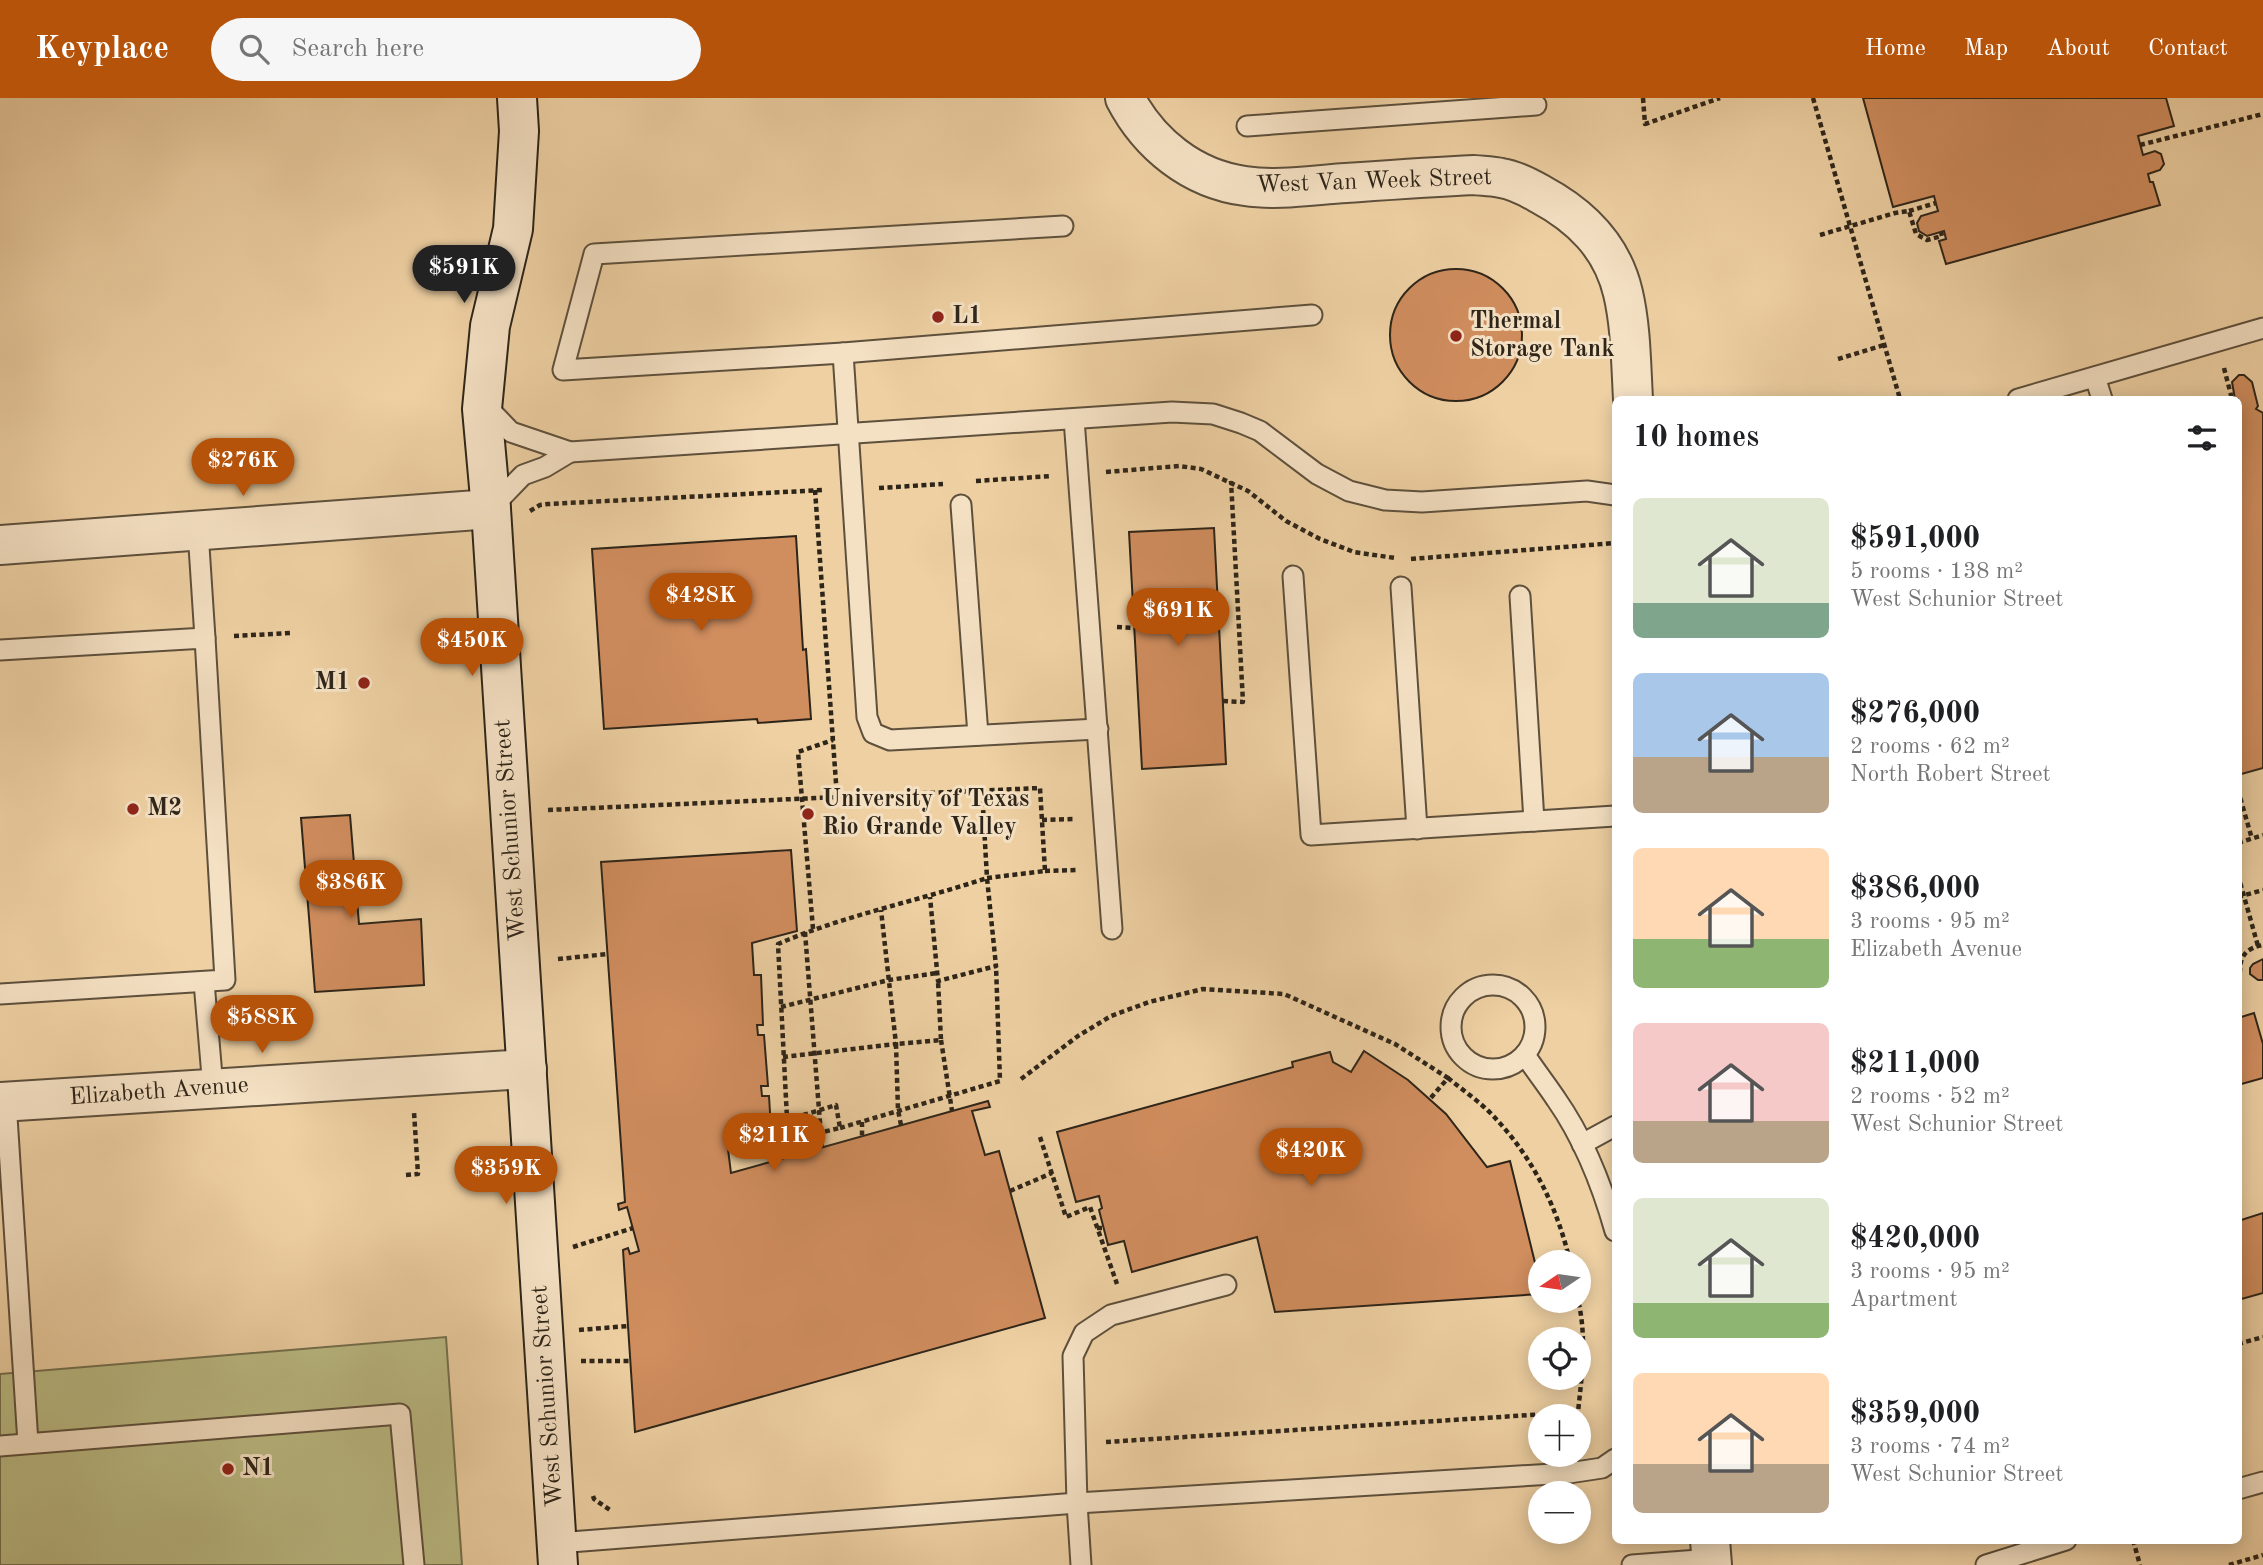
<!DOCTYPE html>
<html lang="en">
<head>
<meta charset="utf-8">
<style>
	:root { --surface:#fff; --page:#f6f6f6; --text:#202124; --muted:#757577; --accent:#b45309 }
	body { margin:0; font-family:"Old Standard TT",serif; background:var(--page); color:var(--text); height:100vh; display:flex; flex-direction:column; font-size:26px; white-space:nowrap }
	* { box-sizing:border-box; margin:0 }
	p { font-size:23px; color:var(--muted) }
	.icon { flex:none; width:38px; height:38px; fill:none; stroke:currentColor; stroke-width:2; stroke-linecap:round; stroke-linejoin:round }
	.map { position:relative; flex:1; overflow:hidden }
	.side { position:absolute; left:1612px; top:298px; width:630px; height:1148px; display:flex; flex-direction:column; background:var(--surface); border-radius:10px; box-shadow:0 4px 18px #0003 }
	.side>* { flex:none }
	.needle { width:46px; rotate:257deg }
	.tools { position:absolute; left:1528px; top:1152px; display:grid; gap:14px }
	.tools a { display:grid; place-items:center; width:63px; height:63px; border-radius:50%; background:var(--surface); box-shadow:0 4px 18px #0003; font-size:35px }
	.price { position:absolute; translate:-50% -60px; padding:0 16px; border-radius:24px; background:var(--accent); color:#fff; font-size:23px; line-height:46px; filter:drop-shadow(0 2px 4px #0008) }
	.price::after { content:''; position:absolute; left:50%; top:42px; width:21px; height:16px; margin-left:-10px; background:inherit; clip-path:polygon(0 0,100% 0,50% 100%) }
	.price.selected { background:#222; color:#fff }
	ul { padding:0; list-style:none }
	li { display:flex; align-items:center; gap:21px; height:175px; padding:0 21px }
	li span { display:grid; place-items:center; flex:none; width:196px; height:140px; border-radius:10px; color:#555 }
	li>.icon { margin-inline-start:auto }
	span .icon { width:84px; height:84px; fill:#fffc; stroke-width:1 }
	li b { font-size:30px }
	h2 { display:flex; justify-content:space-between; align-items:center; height:84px; padding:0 21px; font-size:30px }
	header { display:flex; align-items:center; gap:42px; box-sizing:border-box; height:98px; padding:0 35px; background:var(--accent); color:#fff }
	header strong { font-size:33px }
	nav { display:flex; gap:38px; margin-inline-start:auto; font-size:24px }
	.search { width:490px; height:63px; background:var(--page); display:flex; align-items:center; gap:18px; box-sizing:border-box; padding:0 24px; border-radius:38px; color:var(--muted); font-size:26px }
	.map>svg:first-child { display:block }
	.green { fill:#bbbb84; stroke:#74704e; stroke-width:2 }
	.building { fill:#d08d5e; stroke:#2e2519; stroke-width:2 }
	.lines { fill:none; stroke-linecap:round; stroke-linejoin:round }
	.service-casing { stroke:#5e503c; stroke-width:23 }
	.minor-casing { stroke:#5e503c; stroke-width:42 }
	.secondary-casing { stroke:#2e2519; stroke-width:42 }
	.path { stroke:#2e2519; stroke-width:4.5; stroke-dasharray:5 3.5; stroke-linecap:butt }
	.service { stroke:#f4e0c3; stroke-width:19 }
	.minor { stroke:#f4e0c3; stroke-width:38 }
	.secondary { stroke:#f4e0c3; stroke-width:38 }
	.poi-dot { fill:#8f2418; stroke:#f4e0c3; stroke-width:2.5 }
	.labels { text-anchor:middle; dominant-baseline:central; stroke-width:6; stroke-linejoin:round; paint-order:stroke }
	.street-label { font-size:24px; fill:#2e2519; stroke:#f4e0c3 }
	.poi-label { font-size:24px; font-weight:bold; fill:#2e2519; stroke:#f4e0c3; text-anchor:start }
</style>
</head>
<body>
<header>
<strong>Keyplace</strong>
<div class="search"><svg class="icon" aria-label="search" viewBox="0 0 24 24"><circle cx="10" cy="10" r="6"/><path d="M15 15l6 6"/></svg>Search here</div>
<nav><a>Home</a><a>Map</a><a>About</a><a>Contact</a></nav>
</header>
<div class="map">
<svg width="2263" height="1467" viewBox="0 0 2263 1467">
	<rect width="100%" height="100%" fill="#eed0a3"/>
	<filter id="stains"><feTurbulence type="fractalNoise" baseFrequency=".00286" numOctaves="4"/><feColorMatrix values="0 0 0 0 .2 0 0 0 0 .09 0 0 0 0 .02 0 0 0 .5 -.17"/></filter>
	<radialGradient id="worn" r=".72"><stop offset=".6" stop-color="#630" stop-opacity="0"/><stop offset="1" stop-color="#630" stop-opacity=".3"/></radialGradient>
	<!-- green -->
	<path class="green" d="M446 1239 462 1467H0V1276Z"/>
	<!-- building -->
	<g class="building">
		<path d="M1863 0H2166L2174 28 2138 38 2143 57 2155 53 2161 56 2164 66 2160 72 2148 76 2150 84H2153L2160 107 1946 166 1939 143 1946 141 1944 133 1927 138 1919 133 1917 125 1921 118 1938 113 1934 98 1893 109Z"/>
		<circle cx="1456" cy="237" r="66"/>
		<path d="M2239 277H2244L2252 284 2258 308 2256 311 2263 315V670L2238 677V301H2235L2232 284Z"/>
		<path d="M1214 430 1226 666 1142 671 1129 434Z"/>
		<path d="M796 438 803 552 806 551 811 621 758 625 757 621 604 631 592 451Z"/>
		<path d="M350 717 359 826 421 821 424 887 315 894 301 720Z"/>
		<path d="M791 752 797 833 752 845 754 877H761L763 927H757L758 937H764L768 988H761L762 998H769L772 1048 728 1051 731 1075 988 1003 990 1009 972 1013 985 1057 999 1053 1045 1220 635 1334 623 1152 628 1150 630 1156 639 1153 627 1109 619 1112 618 1106 625 1104 601 764Z"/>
		<path d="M2263 861V882H2258L2250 876V870L2253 866Z"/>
		<path d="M2254 915 2263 946V980L2238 987V920Z"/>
		<path d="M1364 953 1408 982 1446 1016 1487 1069 1510 1063 1540 1185V1196L1275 1214 1257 1139 1132 1174 1124 1143 1108 1147 1099 1112 1102 1110 1099 1098 1076 1104 1057 1034 1293 969 1292 964 1330 954 1333 964 1351 974Z"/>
		<path d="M2263 1115V1195L2238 1202V1123Z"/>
	</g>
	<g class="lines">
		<defs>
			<g id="service">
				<path d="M1247 28 1536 7"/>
				<path d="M1063 128 594 156 563 272 843 255 867 619 873 635 890 642 1098 631"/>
				<path d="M843 255 1312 217"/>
				<path d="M2095 279 2102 301"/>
				<path d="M2018 301 2263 230"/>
				<path d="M486 308 511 334 570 354 1172 314 1213 316 1241 325 1260 333 1317 376 1349 393 1385 402 1422 404 1587 393 1615 397"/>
				<path d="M1074 321 1112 831"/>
				<path d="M961 407 978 637"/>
				<path d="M492 409 523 377 545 369 570 354"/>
				<path d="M198 433 205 540"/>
				<path d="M1293 478 1311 737 1615 718"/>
				<path d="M1401 489 1417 731"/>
				<path d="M1520 498 1534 723"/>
				<path d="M0 552 205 540 225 882 0 896"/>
				<path d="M204 884 213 990"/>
				<circle cx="1493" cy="929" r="42"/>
				<path d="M1525 957C1535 972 1546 986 1556 1001 1584 1041 1602 1087 1615 1133"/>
				<path d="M6 1003 28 1345"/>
				<path d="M1582 1046 1615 1028"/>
				<path d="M0 1348 400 1316 414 1467"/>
				<path d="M2238 1391 2263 1384"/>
				<path d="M557 1445 1077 1405 1569 1375 1602 1370 1615 1361"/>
				<path d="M1081 1467 1077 1405 1073 1258 1084 1235 1111 1217 1226 1187"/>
				<path d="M1632 1467 1712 1461"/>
				<path d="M1986 1467 2066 1442"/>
			</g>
			<g id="minor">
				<path d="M1125 0C1149 46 1192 81 1245 88 1278 93 1313 87 1346 85 1389 82 1431 79 1474 77 1483 78 1492 78 1501 80 1514 82 1528 89 1540 96 1581 118 1612 148 1623 195 1631 229 1631 266 1633 301"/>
				<path d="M0 447 491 411"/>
				<path d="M0 1004 527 971"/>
				<path d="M1710 1442 1712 1467"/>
			</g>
			<path id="secondary" d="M517 0 519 33 513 131 490 228 482 311 491 411 558 1467"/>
		</defs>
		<!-- service casing -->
		<use href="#service" class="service-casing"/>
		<!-- minor casing -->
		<use href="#minor" class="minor-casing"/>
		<!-- secondary casing -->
		<use href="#secondary" class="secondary-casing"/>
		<!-- path -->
		<g class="path">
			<path d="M1643 0 1645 26 1720 0"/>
			<path d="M1813 0 1900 301"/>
			<path d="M2140 47 2263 16"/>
			<path d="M1909 113 1936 105"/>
			<path d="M1820 137 1895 115 1909 113 1916 136 1927 142 1942 138 1941 134"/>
			<path d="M1838 261 1884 247"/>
			<path d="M2224 270 2232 301"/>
			<path d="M1106 374 1179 368 1201 371 1248 393 1286 423 1320 441 1354 454 1395 460"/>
			<path d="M976 383 1052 378"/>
			<path d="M879 390 943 386"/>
			<path d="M815 392 837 699"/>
			<path d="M530 413 540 407 548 406 824 392"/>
			<path d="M1411 461 1615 445"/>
			<path d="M1117 529 1134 530"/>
			<path d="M234 538 291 535"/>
			<path d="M1223 603 1243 604 1231 383"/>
			<path d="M2238 692 2252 741"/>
			<path d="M548 712 1040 690 1045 773 987 780 982 692"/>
			<path d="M1042 722 1076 721"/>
			<path d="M2238 745 2263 737"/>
			<path d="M1045 773 1079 772"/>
			<path d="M2238 777 2258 848"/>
			<path d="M2238 799 2263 792"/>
			<path d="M813 831 798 654 833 642"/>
			<path d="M805 834 822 1050"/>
			<path d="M558 861 608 856"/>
			<path d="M2238 873H2240C2240 856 2248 850 2263 847"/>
			<path d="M781 909 889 882 937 875"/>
			<path d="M941 942 952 1013"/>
			<path d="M783 959 896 946 881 812"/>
			<path d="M1448 980C1464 993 1483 1006 1497 1022 1534 1062 1558 1111 1570 1164"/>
			<path d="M1021 981 1078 938 1111 918 1149 904 1203 891 1284 896 1395 946 1448 980 1429 1002"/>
			<path d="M787 1022 836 1007 840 1030 788 1042"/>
			<path d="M862 1024V1039"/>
			<path d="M901 1027 898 1012 896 946 941 942 938 883"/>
			<path d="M840 1030 1000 983 996 868"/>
			<path d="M1040 1039 1066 1119 1090 1109 1117 1186"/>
			<path d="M789 1059 778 846C845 817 918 803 987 780L996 868 938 883 930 799"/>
			<path d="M406 1077 418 1076 414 1014"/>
			<path d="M1010 1093 1052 1075"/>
			<path d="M1097 1130H1104"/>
			<path d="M573 1149 633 1130"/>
			<path d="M579 1232 628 1228"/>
			<path d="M2238 1246 2263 1239"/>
			<path d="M581 1263H630"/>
			<path d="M1106 1344 1578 1314C1582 1277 1587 1239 1578 1202"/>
			<path d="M593 1398 594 1401 610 1412"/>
			<path d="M2133 1442 2140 1467"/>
			<path d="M2229 1467 2263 1457"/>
		</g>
		<!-- service -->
		<use href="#service" class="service"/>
		<!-- minor -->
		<use href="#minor" class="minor"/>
		<!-- secondary -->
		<use href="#secondary" class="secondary"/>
	</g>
	<!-- markers -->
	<g class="poi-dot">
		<circle cx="938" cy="219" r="7"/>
		<circle cx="1456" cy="238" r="7"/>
		<circle cx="364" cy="585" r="7"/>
		<circle cx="133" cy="711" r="7"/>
		<circle cx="808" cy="716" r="7"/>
		<circle cx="228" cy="1371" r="7"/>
	</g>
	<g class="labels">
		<!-- street labels -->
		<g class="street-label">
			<text transform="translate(1374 84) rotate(-2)">West Van Week Street</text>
			<text transform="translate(511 732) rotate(-94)">West Schunior Street</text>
			<text transform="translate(159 994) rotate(-4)">Elizabeth Avenue</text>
			<text transform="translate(548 1298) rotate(-94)">West Schunior Street</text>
		</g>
		<!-- poi labels -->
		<g class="poi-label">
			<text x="952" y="219">L1</text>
			<text x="1470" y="224">Thermal<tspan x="1470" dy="28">Storage Tank</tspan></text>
			<text x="350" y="585" text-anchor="end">M1</text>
			<text x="822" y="702">University of Texas<tspan x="822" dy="28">Rio Grande Valley</tspan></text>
			<text x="147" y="711">M2</text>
			<text x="242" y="1371">N1</text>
		</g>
	</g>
	<rect width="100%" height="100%" filter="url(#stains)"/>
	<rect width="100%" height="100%" fill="url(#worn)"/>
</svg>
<div class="tools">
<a><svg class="needle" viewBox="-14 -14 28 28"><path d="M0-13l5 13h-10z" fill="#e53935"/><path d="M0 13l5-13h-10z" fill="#757577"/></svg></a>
<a><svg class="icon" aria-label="locate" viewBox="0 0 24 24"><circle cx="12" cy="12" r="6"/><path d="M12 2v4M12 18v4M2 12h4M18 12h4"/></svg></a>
<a>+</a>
<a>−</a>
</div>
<b class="price selected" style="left:464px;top:207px">$591K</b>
<b class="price" style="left:243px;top:400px">$276K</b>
<b class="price" style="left:701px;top:535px">$428K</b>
<b class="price" style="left:1178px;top:550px">$691K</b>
<b class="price" style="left:472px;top:580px">$450K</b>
<b class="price" style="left:351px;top:822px">$386K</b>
<b class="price" style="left:262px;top:957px">$588K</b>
<b class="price" style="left:774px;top:1075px">$211K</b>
<b class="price" style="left:1311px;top:1090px">$420K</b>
<b class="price" style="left:506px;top:1108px">$359K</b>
<section class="side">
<h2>10 homes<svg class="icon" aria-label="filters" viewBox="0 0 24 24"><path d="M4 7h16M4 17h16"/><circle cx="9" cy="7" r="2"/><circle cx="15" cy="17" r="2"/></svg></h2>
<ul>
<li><span style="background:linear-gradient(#dfe7d0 75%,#7fa58c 0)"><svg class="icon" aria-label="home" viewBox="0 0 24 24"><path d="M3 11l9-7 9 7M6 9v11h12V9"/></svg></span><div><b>$591,000</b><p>5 rooms · 138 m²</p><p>West Schunior Street</p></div></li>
<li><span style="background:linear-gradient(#a9c7e8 60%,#b9a48a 0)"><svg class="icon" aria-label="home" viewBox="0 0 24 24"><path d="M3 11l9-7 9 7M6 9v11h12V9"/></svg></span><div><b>$276,000</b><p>2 rooms · 62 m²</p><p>North Robert Street</p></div></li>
<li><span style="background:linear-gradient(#ffd9b3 65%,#8fb573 0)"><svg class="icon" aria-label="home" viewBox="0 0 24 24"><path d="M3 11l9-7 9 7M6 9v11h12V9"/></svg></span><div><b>$386,000</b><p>3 rooms · 95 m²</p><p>Elizabeth Avenue</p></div></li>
<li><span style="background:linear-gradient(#f6c9c9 70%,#b9a48a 0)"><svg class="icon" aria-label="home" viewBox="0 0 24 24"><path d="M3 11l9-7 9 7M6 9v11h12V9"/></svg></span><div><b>$211,000</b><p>2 rooms · 52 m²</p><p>West Schunior Street</p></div></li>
<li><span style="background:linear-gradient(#dfe7d0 75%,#8fb573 0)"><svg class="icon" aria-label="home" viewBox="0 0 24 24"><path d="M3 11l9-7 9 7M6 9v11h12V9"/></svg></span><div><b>$420,000</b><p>3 rooms · 95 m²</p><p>Apartment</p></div></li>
<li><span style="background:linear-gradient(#ffd9b3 65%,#b9a48a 0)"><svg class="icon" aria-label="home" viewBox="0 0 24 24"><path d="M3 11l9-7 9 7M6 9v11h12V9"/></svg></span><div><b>$359,000</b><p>3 rooms · 74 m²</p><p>West Schunior Street</p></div></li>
</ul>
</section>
</div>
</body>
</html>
